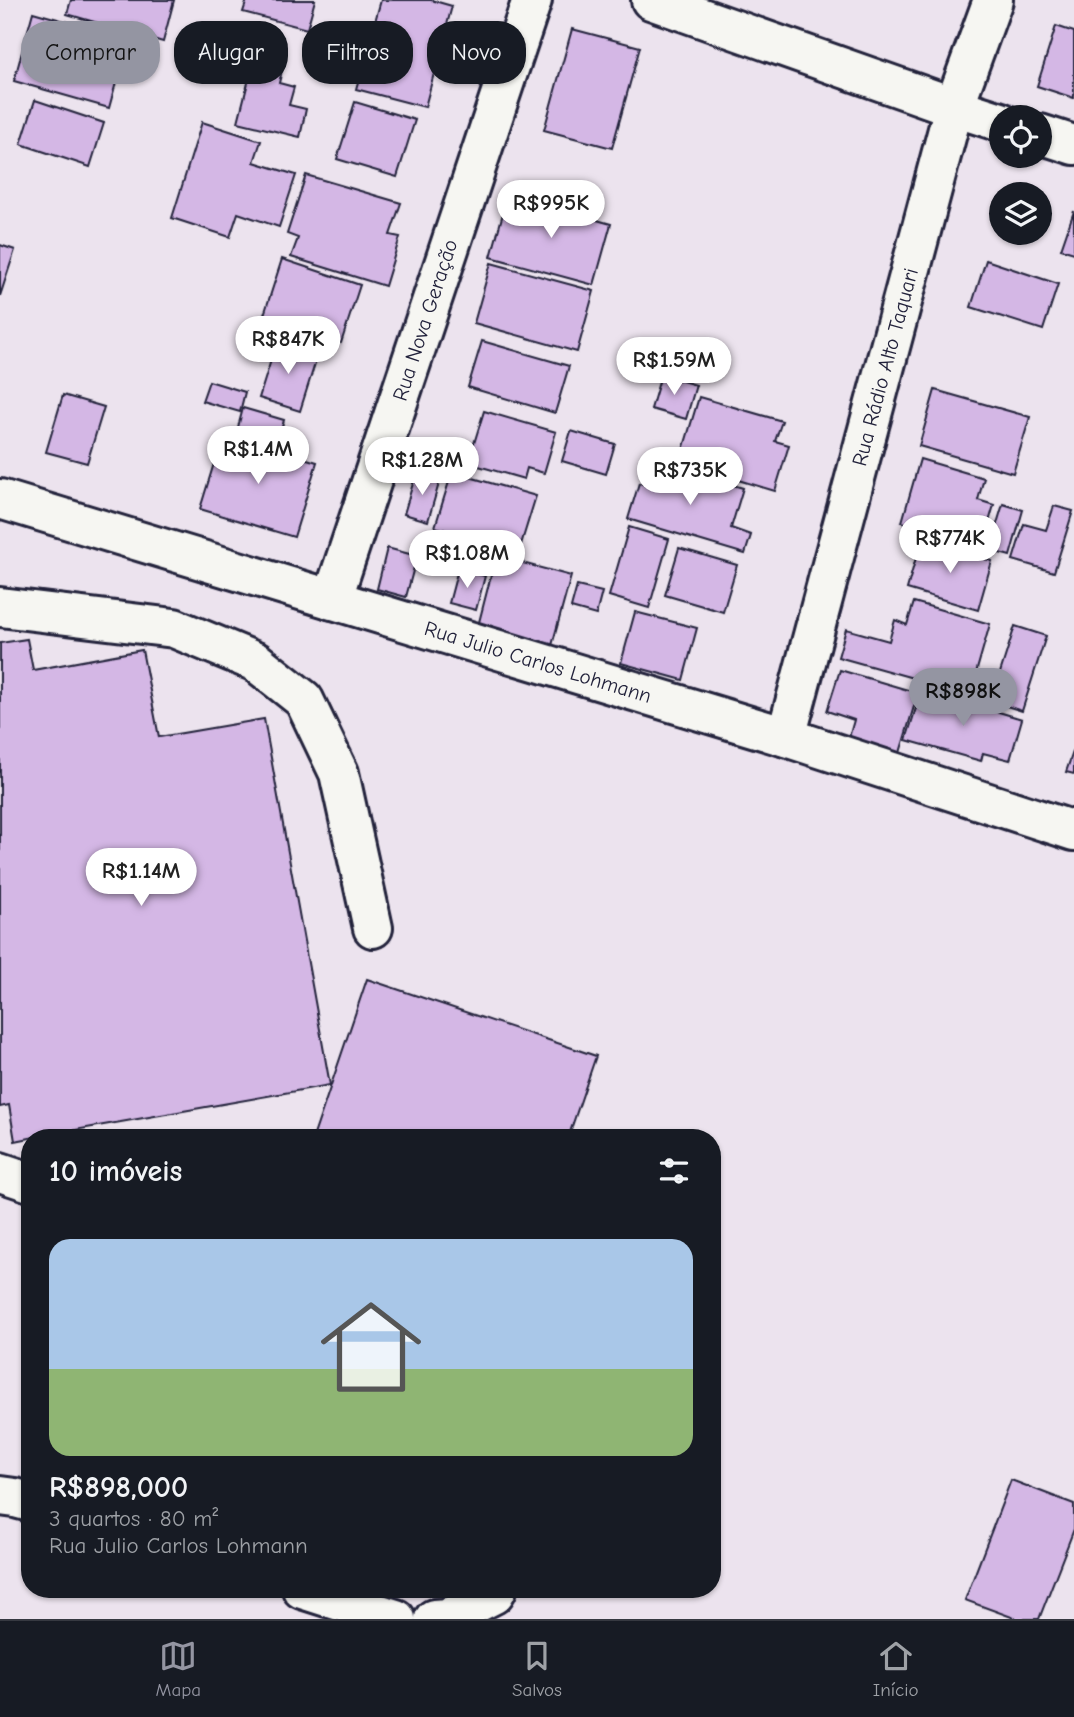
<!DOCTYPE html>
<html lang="pt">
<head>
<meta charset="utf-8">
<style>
	:root { --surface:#171b24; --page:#20242c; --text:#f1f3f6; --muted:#9ea1a6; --line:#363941; --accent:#9495a2 }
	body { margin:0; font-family:"Comic Neue",sans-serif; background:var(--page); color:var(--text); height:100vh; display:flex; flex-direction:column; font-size:26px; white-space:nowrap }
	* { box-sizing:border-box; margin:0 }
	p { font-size:23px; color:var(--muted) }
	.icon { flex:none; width:38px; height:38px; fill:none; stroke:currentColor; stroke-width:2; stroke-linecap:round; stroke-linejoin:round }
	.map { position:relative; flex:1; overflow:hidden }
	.side { position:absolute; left:21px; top:1129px; width:700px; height:469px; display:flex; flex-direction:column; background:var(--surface); border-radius:28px; box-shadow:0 2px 5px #0004 }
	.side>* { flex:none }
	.banner { position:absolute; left:21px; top:21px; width:700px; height:63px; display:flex; gap:14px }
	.tools { position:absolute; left:989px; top:105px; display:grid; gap:14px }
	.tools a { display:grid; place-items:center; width:63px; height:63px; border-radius:50%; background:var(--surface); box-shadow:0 2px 5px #0004; font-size:35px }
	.price { position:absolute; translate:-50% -60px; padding:0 16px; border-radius:24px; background:#fff; color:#222; font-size:23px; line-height:46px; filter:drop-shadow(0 2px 4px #0008) }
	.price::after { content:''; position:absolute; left:50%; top:42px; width:21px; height:16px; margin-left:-10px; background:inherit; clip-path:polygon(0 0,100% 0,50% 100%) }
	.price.current { background:var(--accent); color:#111 }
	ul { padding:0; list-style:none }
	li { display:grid; align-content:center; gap:14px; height:371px; padding:0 28px }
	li+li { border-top:2px solid var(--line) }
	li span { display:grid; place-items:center; height:217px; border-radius:21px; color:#555 }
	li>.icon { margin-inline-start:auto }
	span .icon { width:126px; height:126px; fill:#fffc; stroke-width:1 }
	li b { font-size:30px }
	h2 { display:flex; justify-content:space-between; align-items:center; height:84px; padding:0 28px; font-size:30px }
	.tag { padding:0 24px; border-radius:28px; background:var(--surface); box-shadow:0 2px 5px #0004; font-size:24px; line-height:63px }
	.tag.current { background:var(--accent); color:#111 }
	.dock { display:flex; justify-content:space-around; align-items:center; height:98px; border-top:2px solid var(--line); background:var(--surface); font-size:19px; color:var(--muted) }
	.dock a { display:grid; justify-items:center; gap:4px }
	.dock .current { color:var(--accent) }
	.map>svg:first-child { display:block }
	.building { fill:#d4b7e5; stroke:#22223b; stroke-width:2 }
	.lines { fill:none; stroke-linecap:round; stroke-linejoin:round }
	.minor-casing { stroke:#22223b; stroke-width:44 }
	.minor { stroke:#f6f6f2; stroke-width:38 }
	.labels { text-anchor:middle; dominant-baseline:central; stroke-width:6; stroke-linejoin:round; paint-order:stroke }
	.street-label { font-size:21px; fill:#22223b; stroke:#f6f6f2 }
</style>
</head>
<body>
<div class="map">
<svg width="1074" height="1619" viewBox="0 0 1074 1619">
	<rect width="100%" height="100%" fill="#ece3ee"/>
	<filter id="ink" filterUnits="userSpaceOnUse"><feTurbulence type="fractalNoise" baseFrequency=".0143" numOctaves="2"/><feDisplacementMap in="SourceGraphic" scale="14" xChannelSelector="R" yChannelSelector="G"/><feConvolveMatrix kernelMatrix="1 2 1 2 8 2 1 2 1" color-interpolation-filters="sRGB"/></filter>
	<g filter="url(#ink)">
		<!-- building -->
		<g class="building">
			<path d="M71 0H174L163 42 67 14Z"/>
			<path d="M247 0H315L307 29 243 12Z"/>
			<path d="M381 0H431L452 6 425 107 356 89Z"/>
			<path d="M33 12 128 39 109 108 14 81Z"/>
			<path d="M1056 26 1074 32V98L1037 86Z"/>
			<path d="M572 29 640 47 612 148 544 130Z"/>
			<path d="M255 55 284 62 279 83 294 87 289 105 306 109 300 137 238 122Z"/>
			<path d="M35 100 104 123 90 167 21 144Z"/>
			<path d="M355 102 415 120 397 177 337 159Z"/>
			<path d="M202 122 261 141 254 162 296 175 279 227 238 213 230 237 172 218Z"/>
			<path d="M306 175 401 203 390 235 400 237 385 286 291 257 298 238 287 234Z"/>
			<path d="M508 195 611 224 594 285 491 257Z"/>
			<path d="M1074 211V253L1061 249Z"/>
			<path d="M0 245 15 250 0 296Z"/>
			<path d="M282 259 360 285 341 343 263 318Z"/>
			<path d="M986 260 1058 284 1043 330 971 307Z"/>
			<path d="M491 263 594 291 577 352 474 323Z"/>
			<path d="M277 341 318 354 300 411 259 398Z"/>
			<path d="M482 341 569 366 555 413 468 387Z"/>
			<path d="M661 375 696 385 686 419 651 409Z"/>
			<path d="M209 381 245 392 240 412 202 401Z"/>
			<path d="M935 390 1030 417 1013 473 919 446Z"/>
			<path d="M63 395 104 407 87 463 46 452Z"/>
			<path d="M699 397 782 421 775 441 789 445 775 491 688 465 692 453 683 450Z"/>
			<path d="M243 408 284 420 276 447 236 435Z"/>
			<path d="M484 411 556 432 544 473 527 468 524 479 468 463Z"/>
			<path d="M571 431 615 444 606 474 562 461Z"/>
			<path d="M223 434 317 462 294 537 200 509Z"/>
			<path d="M920 459 984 478 978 500 994 505 982 546 902 522Z"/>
			<path d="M654 461 743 488 731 528 751 535 745 554 628 519 639 483 647 485Z"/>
			<path d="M452 472 536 496 519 551 435 527Z"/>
			<path d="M416 473 440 480 428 521 404 514Z"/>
			<path d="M1003 504 1023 510 1010 556 989 550Z"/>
			<path d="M1054 506 1073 511 1054 572 1013 560 1024 524 1046 530Z"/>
			<path d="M629 527 669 539 649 608 609 596Z"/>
			<path d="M921 540 992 561 978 610 907 589Z"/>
			<path d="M387 548 417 556 406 597 377 589Z"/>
			<path d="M679 548 737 565 723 612 665 595Z"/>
			<path d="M496 556 571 576 551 649 477 630Z"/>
			<path d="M458 569 485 576 476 610 449 603Z"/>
			<path d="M577 586 602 592 596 615 571 608Z"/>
			<path d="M914 602 990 624 970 694 838 657 846 629 889 641 895 620 907 625Z"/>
			<path d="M635 612 697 628 683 680 621 663Z"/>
			<path d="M1015 626 1046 636 1022 711 991 701Z"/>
			<path d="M27 639 33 670 142 650 159 737 264 719 330 1085 30 1138 15 1141 9 1105 0 1107V643Z"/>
			<path d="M840 670 918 693 899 756 848 741 854 720 827 711Z"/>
			<path d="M922 689 1022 719 1010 760 983 753 981 761 906 740Z"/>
			<path d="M1074 749V774L1066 772Z"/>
			<path d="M367 979 596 1056 568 1138H313Z"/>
			<path d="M1011 1480 1074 1504V1529L1039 1619H1017L965 1600Z"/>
		</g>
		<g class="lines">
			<defs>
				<g id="minor">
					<path d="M651 0 954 107 1001 122"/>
					<path d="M1040 134 1074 145"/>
					<path d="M0 499 786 737 1074 831"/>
					<path d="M332 600 532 0"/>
					<path d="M0 607 174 628 256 662 304 700 339 773 373 928"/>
					<path d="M786 737 954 107 993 0"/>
					<path d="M0 1172 30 1182"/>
					<path d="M0 1496 15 1498 30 1502"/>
					<path d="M302 1589 396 1619"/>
					<path d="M434 1619 447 1618 494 1594 497 1589"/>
				</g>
			</defs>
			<!-- minor casing -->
			<use href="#minor" class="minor-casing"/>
			<!-- minor -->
			<use href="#minor" class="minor"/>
		</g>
	</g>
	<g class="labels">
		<!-- street labels -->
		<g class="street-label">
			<text transform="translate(425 320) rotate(-72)">Rua Nova Geração</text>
			<text transform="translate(885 367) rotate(-75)">Rua Rádio Alto Taquari</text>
			<text transform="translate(538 662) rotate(17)">Rua Julio Carlos Lohmann</text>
		</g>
	</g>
</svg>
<div class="tools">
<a><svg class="icon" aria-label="locate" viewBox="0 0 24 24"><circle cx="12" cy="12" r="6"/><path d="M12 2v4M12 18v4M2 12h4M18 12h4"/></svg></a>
<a><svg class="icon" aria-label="layers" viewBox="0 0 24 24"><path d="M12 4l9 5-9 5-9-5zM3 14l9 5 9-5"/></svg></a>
</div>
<b class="price" style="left:551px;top:240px">R$995K</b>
<b class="price" style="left:288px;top:376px">R$847K</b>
<b class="price" style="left:674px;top:397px">R$1.59M</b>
<b class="price" style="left:258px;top:486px">R$1.4M</b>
<b class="price" style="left:422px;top:497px">R$1.28M</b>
<b class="price" style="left:690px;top:507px">R$735K</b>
<b class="price" style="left:950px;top:575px">R$774K</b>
<b class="price" style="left:467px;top:590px">R$1.08M</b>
<b class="price current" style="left:963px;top:728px">R$898K</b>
<b class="price" style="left:141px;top:908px">R$1.14M</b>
<div class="banner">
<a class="tag current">Comprar</a>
<a class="tag">Alugar</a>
<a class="tag">Filtros</a>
<a class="tag">Novo</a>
</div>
<section class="side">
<h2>10 imóveis<svg class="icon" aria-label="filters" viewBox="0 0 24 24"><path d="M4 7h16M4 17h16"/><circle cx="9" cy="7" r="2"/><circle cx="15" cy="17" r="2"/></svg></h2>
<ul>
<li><span style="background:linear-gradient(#a9c7e8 60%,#8fb573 0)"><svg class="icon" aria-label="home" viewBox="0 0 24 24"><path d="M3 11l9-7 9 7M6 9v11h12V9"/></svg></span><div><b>R$898,000</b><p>3 quartos · 80 m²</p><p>Rua Julio Carlos Lohmann</p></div></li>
</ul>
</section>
</div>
<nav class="dock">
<a class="current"><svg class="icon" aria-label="map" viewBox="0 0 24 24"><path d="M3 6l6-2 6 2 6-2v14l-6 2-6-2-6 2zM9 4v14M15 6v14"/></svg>Mapa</a>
<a><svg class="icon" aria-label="saved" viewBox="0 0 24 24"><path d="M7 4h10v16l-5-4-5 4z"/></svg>Salvos</a>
<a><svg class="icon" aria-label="home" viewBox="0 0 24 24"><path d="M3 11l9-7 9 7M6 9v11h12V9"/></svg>Início</a>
</nav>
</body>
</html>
